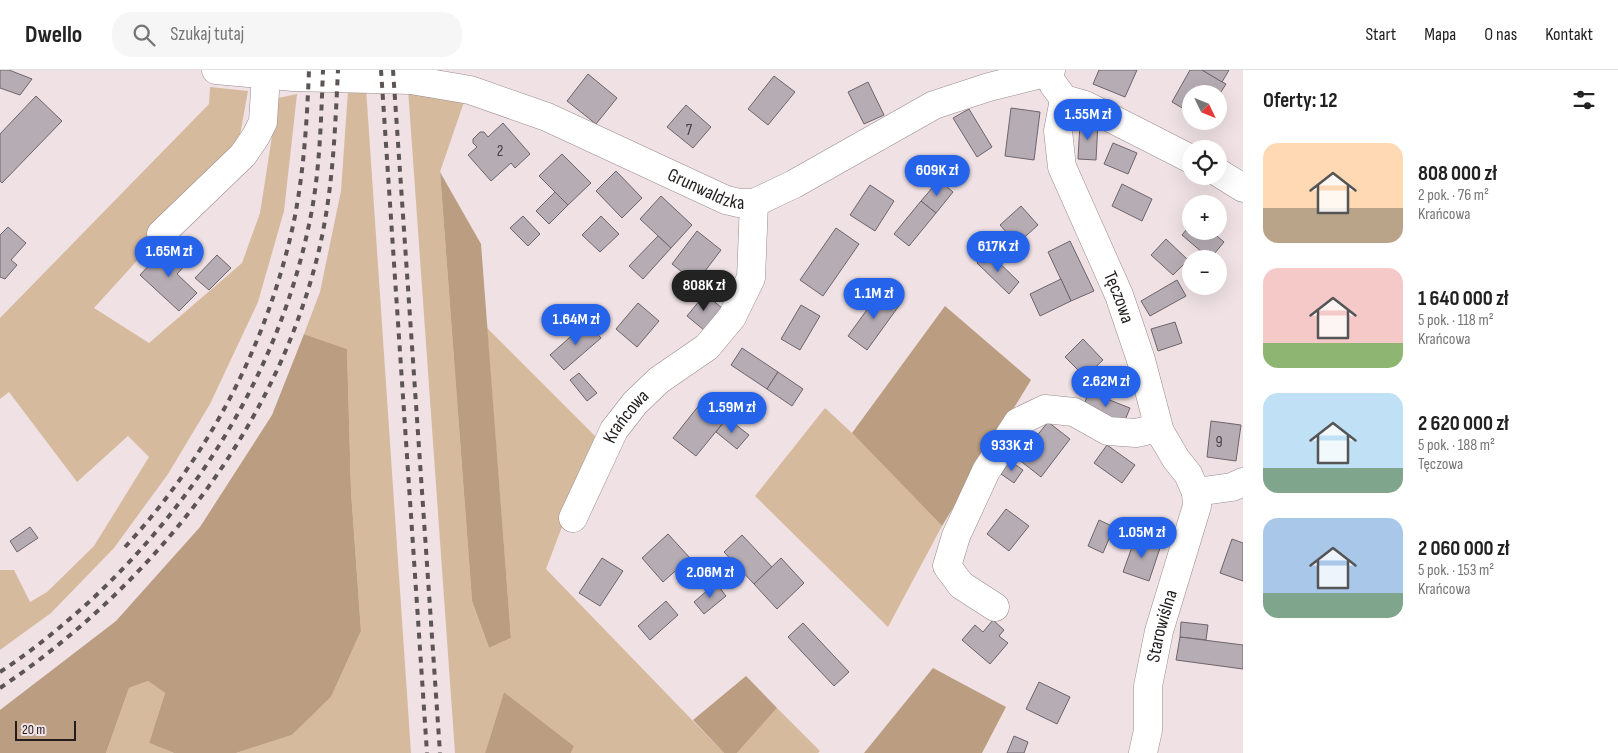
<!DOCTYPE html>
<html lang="pl">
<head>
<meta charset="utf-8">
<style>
	:root { --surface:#fff; --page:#f6f6f6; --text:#222; --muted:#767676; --line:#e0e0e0; --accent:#2563eb }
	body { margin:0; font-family:"Sofia Sans Condensed",sans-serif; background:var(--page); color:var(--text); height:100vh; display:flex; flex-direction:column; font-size:19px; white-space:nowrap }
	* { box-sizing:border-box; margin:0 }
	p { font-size:16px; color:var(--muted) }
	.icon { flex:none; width:28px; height:28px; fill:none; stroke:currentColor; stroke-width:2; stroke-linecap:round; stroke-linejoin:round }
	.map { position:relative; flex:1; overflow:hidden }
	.sheet { display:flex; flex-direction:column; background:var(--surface); width:375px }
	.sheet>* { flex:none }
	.needle { width:32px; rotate:133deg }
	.tools { position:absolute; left:1182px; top:15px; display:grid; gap:10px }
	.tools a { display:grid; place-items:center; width:45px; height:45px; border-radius:50%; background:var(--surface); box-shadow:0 5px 20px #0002; font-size:25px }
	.scale { position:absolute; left:15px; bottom:12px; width:61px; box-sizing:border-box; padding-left:5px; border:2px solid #231e1e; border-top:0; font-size:14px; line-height:18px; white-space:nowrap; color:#231e1e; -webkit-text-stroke:4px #efe1e4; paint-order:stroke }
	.price { position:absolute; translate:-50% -42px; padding:0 11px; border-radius:18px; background:var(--accent); color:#fff; font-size:16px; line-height:32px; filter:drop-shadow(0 1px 2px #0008) }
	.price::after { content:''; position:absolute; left:50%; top:30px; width:15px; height:11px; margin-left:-8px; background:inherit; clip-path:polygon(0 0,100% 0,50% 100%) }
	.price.selected { background:#222; color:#fff }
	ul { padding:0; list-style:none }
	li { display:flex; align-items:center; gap:15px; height:125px; padding:0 20px }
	li span { display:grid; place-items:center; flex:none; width:140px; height:100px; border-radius:15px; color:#555 }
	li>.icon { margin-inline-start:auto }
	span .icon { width:60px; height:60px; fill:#fffc; stroke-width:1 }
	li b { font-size:21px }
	h2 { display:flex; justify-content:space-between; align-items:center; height:60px; padding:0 20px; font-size:21px }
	header { display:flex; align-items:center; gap:30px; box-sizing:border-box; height:70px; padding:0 25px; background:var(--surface); border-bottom:1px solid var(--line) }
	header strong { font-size:24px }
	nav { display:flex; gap:28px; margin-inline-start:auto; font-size:18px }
	.search { width:350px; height:45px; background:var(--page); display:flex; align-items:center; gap:12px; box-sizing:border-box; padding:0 18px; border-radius:20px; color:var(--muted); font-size:19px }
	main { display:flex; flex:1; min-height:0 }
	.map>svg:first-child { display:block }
	.green { fill:#d6ba9e }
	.forest { fill:#bb9e81 }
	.building { fill:#b6acb4; stroke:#6e656c }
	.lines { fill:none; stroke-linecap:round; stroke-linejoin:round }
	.minor-casing { stroke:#998c8e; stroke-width:29 }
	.minor { stroke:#fff; stroke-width:28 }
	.rail { stroke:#5c5455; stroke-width:4; stroke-dasharray:6 6; stroke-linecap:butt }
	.labels { text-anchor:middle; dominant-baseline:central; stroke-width:5; stroke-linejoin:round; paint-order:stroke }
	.number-label { font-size:16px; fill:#484244 }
	.street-label { font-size:19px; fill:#231e1e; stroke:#efe1e4 }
</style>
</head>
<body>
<header>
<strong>Dwello</strong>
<div class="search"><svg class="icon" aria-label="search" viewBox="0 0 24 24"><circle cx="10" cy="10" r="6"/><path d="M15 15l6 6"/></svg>Szukaj tutaj</div>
<nav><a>Start</a><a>Mapa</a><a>O nas</a><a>Kontakt</a></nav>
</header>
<main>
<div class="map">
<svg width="1243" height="683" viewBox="0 0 1243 683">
	<rect width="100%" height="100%" fill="#efe1e4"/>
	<!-- green -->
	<g class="green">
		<path d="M210 17 248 21 240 65 234 84 94 238 149 273 242 193 260 143 278 28 297 24 284 141 258 232 210 334 168 404 114 478 51 543 0 580V500H14L30 532 47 522 94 476 149 387 128 366 77 412 9 322 0 329V248L209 34Z"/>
		<path d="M366 18 411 683H236L292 665 331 627 361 561 351 421 347 279 304 264 320 222 341 121 348 21Z"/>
		<path d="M408 19 466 26 440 102 472 531 489 578 511 568 487 258 596 367 546 499 724 683H571L574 676 504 622 485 683H455Z"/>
		<path d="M825 338 852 363 942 456 888 557 755 426Z"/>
		<path d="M148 611 165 623 149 673 174 683H106L129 618Z"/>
		<path d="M777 638 820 681 818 683H737Z"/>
	</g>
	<!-- forest -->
	<g class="forest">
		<path d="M440 102 481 174 511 568 489 578 472 531Z"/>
		<path d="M945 236 1031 310 942 456 852 363Z"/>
		<path d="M304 264 347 279 351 421 361 561 331 627 292 665 236 683H174L149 673 165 623 148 611 129 618 106 683H0V640L116 551 200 457 272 345Z"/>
		<path d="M933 598 1006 637 982 683H864Z"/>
		<path d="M746 606 777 638 737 683H724L693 650Z"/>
		<path d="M504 622 574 676 571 683H485Z"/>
	</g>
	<!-- building -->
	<g class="building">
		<path d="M0 0H9L32 9 20 25 0 18Z"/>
		<path d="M1099 0H1137L1125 27 1093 14Z"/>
		<path d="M1190 0H1202L1226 14 1219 25V24H1191V43L1172 32Z"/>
		<path d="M1202 0H1229L1222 12Z"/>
		<path d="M588 4 617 28 596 54 567 31Z"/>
		<path d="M774 6 795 22 768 55 748 39Z"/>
		<path d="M868 12 884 45 864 54 848 22Z"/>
		<path d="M36 26 62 51 2 113 0 111V64Z"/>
		<path d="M686 35 711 57 693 78 667 57Z"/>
		<path d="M1011 38 1040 42 1034 90 1005 86Z"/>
		<path d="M969 39 992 77 977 87 953 48Z"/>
		<path d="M1080 52 1098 53 1096 90 1078 89Z"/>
		<path d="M503 53 530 84 515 98 511 93 491 111 468 85 477 77 473 73V69L480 62H484L488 67Z"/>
		<path d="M1113 73 1137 83 1128 104 1104 94Z"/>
		<path d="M562 84 591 113 568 135 539 106Z"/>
		<path d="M616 101 642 128 622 148 596 121Z"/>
		<path d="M939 110 953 122 936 143 921 131Z"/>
		<path d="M1122 114 1152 129 1142 151 1112 136Z"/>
		<path d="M870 115 894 131 875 161 850 145Z"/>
		<path d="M555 122 568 135 549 154 536 141Z"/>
		<path d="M661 126 692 155 671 178 640 149Z"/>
		<path d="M921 131 936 143 909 176 894 164Z"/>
		<path d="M1021 136 1038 155 1017 174 1000 155Z"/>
		<path d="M523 146 540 164 528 176 510 158Z"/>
		<path d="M601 146 619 164 600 182 582 165Z"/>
		<path d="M1191 154V161H1211L1224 172 1210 189 1182 165Z"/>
		<path d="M8 157 26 173 11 190 17 195 5 209 0 207V165Z"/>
		<path d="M836 158 859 174 823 226 800 210Z"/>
		<path d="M697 161 721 180 696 213 672 194Z"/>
		<path d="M658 166 671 178 643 209 629 196Z"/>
		<path d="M1166 169 1188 190 1173 205 1151 185Z"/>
		<path d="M1070 171 1094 221 1071 231 1048 182Z"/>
		<path d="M169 174 188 192 177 204 197 223 179 241 140 205Z"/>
		<path d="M988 182 1019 212 1009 224 977 193Z"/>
		<path d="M217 185 231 198 209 220 195 208Z"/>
		<path d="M1061 209 1071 231 1040 246 1030 224Z"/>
		<path d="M1177 210 1186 226 1150 246 1141 231Z"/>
		<path d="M882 219 901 233 867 280 848 266Z"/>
		<path d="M705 224 722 238 704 260 687 246Z"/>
		<path d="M638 233 659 251 637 277 616 259Z"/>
		<path d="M801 235 820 246 800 280 781 269Z"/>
		<path d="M587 252 601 268 564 300 550 285Z"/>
		<path d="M1175 252 1182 273 1158 281 1151 259Z"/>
		<path d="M1083 269 1103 290 1085 307 1065 287Z"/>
		<path d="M742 278 778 302 767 319 731 295Z"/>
		<path d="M778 302 803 319 792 336 767 319Z"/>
		<path d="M579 303 597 323 587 331 570 310Z"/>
		<path d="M1089 322 1130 338 1123 355 1082 339Z"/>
		<path d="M704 329 727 348 696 386 673 368Z"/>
		<path d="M727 348 749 365 737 379 716 362Z"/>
		<path d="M1211 351 1241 355 1236 391 1207 387Z"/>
		<path d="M1048 352 1070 369 1041 407 1018 389Z"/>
		<path d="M1107 375 1135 395 1122 413 1094 393Z"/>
		<path d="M1010 391 1023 400 1014 413 1001 404Z"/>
		<path d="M1006 439 1029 456 1009 481 987 464Z"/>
		<path d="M1099 450 1114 457 1103 483 1088 476Z"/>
		<path d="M30 457 38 468 17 482 10 471Z"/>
		<path d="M668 464 690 488 663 512 642 488Z"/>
		<path d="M742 465 772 497 754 514 724 482Z"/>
		<path d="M1136 466 1161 475 1149 511 1123 502Z"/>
		<path d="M1232 469 1243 473V511L1220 503Z"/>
		<path d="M602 488 623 501 600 536 579 523Z"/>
		<path d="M781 488 804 513 777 539 754 514Z"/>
		<path d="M716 513 726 526 704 544 694 532Z"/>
		<path d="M666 531 678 545 650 570 638 556Z"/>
		<path d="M993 550 1004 560 999 566 1008 573 990 594 962 570 975 555 983 562Z"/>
		<path d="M1181 552 1208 555 1206 570 1180 567Z"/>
		<path d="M803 553 849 602 834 616 788 567Z"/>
		<path d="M1180 567 1243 575V599L1176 590Z"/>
		<path d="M1039 612 1070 627 1057 654 1026 639Z"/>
		<path d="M1014 666 1028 672 1024 683H1007Z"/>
	</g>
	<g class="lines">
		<defs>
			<g id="minor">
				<path id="s1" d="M216 0 293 7 411 10 470 20 547 47 726 130 739 133H754L794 114 934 35 989 17 1045 3 1051 0"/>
				<path d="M1053 14 1064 29 1085 35 1191 89"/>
				<path id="s2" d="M1064 29 1058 61 1062 97 1119 225 1141 290 1160 362 1176 389 1188 404 1196 422"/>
				<path d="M1219 103 1243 118"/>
				<path d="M161 164 243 85 256 66 263 52 266 5"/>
				<path id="s3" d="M573 448 614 360 635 333 659 310 707 277 732 247 751 208 754 133"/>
				<path d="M995 537 961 515 947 496 956 466 986 401 1018 352 1045 339 1074 342 1108 361 1136 363 1158 358"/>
				<path id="s4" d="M1143 683 1148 660V616L1159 561 1197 436 1196 422 1232 417 1243 412"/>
			</g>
		</defs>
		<!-- minor casing -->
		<use href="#minor" class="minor-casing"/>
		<!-- minor -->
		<use href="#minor" class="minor"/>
		<!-- rail -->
		<g class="rail">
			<path d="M381 0 427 683"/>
			<path d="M393 0 440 683"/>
			<path d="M125 477C209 386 268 273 294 151 304 101 307 50 309 0"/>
			<path d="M0 602C32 581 61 557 89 532 199 430 280 298 310 150 320 101 321 50 323 0"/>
			<path d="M0 618C152 515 276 360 319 180 333 120 335 61 338 0"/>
		</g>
	</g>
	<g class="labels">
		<!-- number labels -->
		<g class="number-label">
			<text x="689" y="60">7</text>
			<text x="500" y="81">2</text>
			<text x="1219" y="372">9</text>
		</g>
		<!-- street labels -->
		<g class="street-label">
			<text stroke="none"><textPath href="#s1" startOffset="512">Grunwaldzka</textPath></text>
			<text stroke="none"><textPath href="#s2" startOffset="211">Tęczowa</textPath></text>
			<text stroke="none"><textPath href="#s3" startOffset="115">Krańcowa</textPath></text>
			<text stroke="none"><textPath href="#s4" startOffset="129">Starowiślna</textPath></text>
		</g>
	</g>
</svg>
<div class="tools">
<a><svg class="needle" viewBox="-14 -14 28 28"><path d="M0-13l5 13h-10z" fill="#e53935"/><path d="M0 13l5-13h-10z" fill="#767676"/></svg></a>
<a><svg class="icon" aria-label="locate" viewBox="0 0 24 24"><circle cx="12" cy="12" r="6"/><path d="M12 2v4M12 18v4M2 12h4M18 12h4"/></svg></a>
<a>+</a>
<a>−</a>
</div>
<div class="scale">20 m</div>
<b class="price" style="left:1088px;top:71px">1.55M zł</b>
<b class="price" style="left:937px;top:127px">609K zł</b>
<b class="price" style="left:998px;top:203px">617K zł</b>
<b class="price" style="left:169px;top:208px">1.65M zł</b>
<b class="price selected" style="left:704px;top:242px">808K zł</b>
<b class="price" style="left:874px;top:250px">1.1M zł</b>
<b class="price" style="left:576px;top:276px">1.64M zł</b>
<b class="price" style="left:1106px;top:338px">2.62M zł</b>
<b class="price" style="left:732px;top:364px">1.59M zł</b>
<b class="price" style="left:1012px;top:402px">933K zł</b>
<b class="price" style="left:1142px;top:489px">1.05M zł</b>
<b class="price" style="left:710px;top:529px">2.06M zł</b>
</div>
<section class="sheet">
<h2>Oferty: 12<svg class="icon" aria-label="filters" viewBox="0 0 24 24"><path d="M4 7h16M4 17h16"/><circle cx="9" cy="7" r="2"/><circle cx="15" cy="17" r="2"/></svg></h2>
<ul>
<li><span style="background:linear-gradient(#ffd9b3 65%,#b9a48a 0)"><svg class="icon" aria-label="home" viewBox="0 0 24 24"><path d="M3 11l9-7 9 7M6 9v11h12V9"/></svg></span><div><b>808 000 zł</b><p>2 pok. · 76 m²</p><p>Krańcowa</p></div></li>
<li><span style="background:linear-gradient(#f6c9c9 75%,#8fb573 0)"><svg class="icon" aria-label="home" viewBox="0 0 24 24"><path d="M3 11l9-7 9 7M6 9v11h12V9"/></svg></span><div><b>1 640 000 zł</b><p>5 pok. · 118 m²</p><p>Krańcowa</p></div></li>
<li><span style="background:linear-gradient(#bfe0f5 75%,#7fa58c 0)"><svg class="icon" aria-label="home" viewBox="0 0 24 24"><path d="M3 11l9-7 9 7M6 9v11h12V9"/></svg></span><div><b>2 620 000 zł</b><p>5 pok. · 188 m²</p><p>Tęczowa</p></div></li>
<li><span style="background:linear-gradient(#a9c7e8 75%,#7fa58c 0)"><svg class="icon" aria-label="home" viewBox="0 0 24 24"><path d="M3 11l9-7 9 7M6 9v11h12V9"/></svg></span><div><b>2 060 000 zł</b><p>5 pok. · 153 m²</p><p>Krańcowa</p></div></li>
</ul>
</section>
</main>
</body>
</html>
